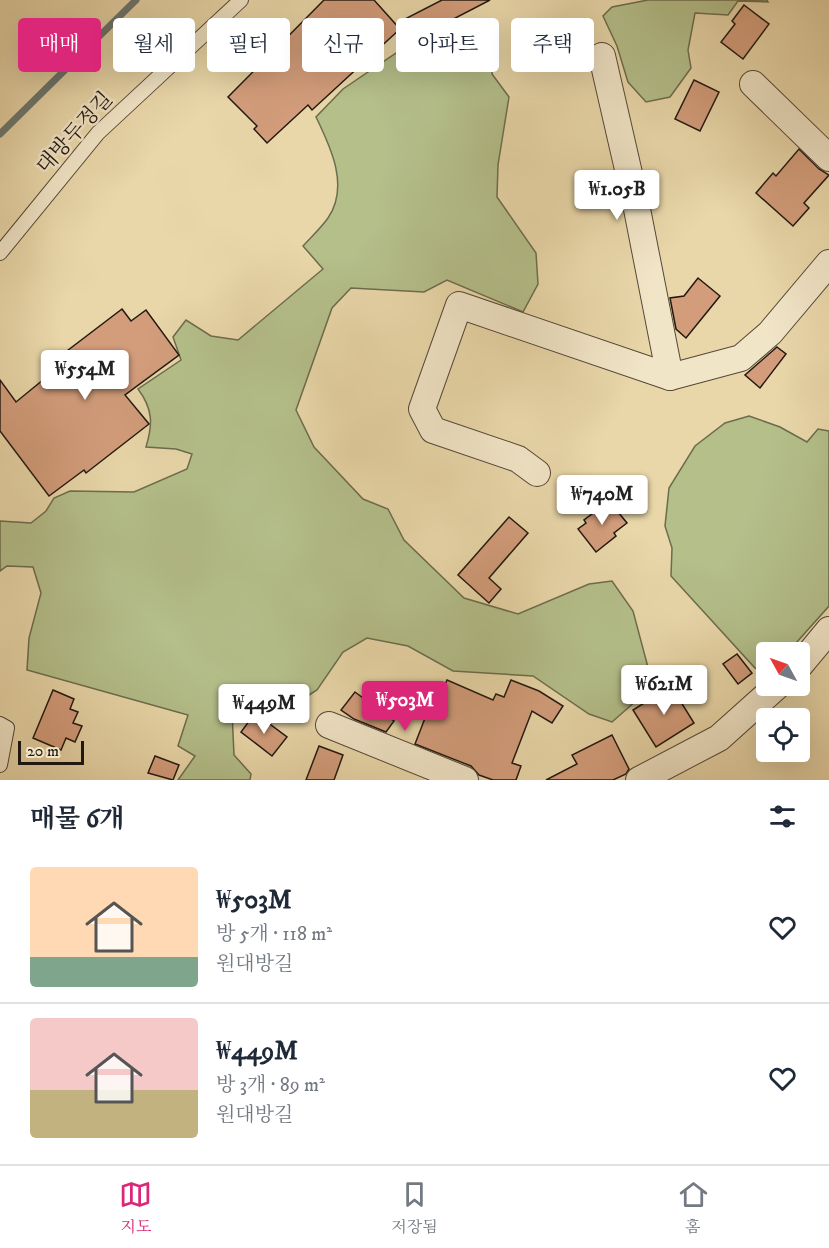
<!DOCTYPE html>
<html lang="ko">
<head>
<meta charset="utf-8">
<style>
	:root { --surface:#fff; --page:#f6f6f7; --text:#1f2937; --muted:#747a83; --line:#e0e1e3; --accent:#db2777 }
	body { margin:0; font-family:"IM FELL DW Pica","Noto Serif KR",serif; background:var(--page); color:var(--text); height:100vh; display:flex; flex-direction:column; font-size:22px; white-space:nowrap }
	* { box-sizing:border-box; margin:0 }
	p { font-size:20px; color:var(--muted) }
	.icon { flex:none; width:33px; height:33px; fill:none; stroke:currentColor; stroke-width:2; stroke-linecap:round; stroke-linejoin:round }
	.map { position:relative; height:780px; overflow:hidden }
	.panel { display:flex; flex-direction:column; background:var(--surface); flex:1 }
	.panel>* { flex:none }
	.banner { position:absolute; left:18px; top:18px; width:794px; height:54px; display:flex; gap:12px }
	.needle { width:39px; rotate:310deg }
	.buttons { position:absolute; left:756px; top:642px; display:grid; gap:12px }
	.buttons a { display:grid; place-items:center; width:54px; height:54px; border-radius:6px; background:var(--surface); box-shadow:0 6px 24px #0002; font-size:30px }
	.scale { position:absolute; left:18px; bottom:15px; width:66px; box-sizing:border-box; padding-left:6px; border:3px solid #231811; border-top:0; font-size:16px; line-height:21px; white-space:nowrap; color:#231811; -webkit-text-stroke:4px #f1e5c7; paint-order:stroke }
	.price { position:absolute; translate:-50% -51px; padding:0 14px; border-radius:6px; background:#fff; color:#222; font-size:20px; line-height:39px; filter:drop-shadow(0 2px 3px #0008) }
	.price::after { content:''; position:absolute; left:50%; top:36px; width:18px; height:14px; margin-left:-9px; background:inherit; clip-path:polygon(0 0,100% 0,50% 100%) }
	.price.selected { background:var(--accent); color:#fff }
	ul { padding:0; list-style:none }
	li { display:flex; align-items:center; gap:18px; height:150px; padding:0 30px }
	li+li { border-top:2px solid var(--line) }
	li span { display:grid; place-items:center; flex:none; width:168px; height:120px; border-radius:6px; color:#555 }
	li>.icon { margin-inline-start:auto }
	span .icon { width:72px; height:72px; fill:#fffc; stroke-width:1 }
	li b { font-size:26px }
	h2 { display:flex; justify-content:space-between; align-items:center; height:72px; padding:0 30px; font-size:26px }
	.chip { padding:0 21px; border-radius:6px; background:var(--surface); box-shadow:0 6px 24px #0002; font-size:21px; line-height:54px }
	.chip.selected { background:var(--accent); color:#fff }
	.menu { display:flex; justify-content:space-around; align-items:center; height:84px; border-top:2px solid var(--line); background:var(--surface); font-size:16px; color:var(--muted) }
	.menu a { display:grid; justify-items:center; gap:3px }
	.menu .selected { color:var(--accent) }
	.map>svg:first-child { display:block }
	.green { fill:#b4bf8a; stroke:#6c6c4e; stroke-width:1.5 }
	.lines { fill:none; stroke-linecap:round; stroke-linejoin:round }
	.stream { stroke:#6c7772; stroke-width:7 }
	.building { fill:#d39d7b; stroke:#231811; stroke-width:1.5 }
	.service-casing { stroke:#544837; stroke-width:16 }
	.minor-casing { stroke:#544837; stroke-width:28 }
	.service { stroke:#f1e5c7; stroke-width:14 }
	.minor { stroke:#f1e5c7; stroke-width:26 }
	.labels { text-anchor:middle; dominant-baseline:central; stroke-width:5; stroke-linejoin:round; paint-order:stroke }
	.street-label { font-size:21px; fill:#231811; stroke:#f1e5c7 }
</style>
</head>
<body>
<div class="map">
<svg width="829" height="780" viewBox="0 0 829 780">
	<rect width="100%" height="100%" fill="#e9d7a9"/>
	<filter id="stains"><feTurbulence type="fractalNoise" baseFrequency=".00333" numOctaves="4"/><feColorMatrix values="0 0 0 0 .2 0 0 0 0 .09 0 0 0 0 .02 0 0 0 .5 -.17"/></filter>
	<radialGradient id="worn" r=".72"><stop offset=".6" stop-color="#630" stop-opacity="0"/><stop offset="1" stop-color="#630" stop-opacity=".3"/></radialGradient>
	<!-- green -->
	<g class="green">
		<path d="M648 0H767L768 2 738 1 728 15 695 13 688 50 691 68 670 97 646 102 628 82 617 46 603 16 612 7Z"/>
		<path d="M480 19 496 27 492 74 509 97 498 165 497 197 536 253 538 284 523 312 447 280 424 292 351 288 332 308 296 410 314 447 363 499 388 509 404 540 464 598 518 614 589 584 612 581 633 611 653 686 612 722 589 714 533 676 453 671 408 646 367 638 343 652 317 690 295 704 275 692 250 694 232 712 234 755 251 774 250 780H178L195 756 178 746 188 715 27 670 29 638 41 593 33 567 7 566 0 571V521L31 523 46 511 54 498 70 491 134 492 187 469 192 454 176 449 146 447C153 424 153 409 138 389L181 360 173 337 186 320 211 336 238 340 323 269 303 246C311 237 321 228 328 218 350 186 330 146 316 117L343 89 405 47Z"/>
		<path d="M749 416 780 427 807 442 818 429 829 431V606L788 652H766V672L755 668 671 576 672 548 665 526 669 488 695 446 725 423Z"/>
	</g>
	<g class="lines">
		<!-- stream -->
		<path class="stream" d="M0 134 136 0"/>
	</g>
	<!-- building -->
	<g class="building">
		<path d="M324 0H374L400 29 312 110 308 105 267 143 254 129 257 126 228 97Z"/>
		<path d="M442 0H490L411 41 401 21Z"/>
		<path d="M744 5 769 24 743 59 721 42 735 24 732 21Z"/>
		<path d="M694 80 719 92 700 131 675 119Z"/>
		<path d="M799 149 819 169 829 175 804 203 809 208 793 226 756 193 773 173 776 176Z"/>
		<path d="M698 278 720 296 686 338 676 329 670 298 684 296Z"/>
		<path d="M122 309 131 321 146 310 179 355 125 395 149 424 86 473 84 470 49 496 0 431V380L16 402 60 366 55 360Z"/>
		<path d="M777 347 786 354 760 388 745 375Z"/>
		<path d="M609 501 627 523 614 533 616 536 596 552 578 529 586 523 584 520Z"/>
		<path d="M509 517 528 533 489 578 501 589 489 603 458 575Z"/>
		<path d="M737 654 752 673 738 684 723 664Z"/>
		<path d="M447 680 493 700 496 694 504 697 511 680 539 691 563 706 552 723 532 711 512 763 521 766 516 780H493L479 775 471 766 415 744 427 713 432 715Z"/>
		<path d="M671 686 694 723 656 747 633 710Z"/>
		<path d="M53 690 74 699 70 709 78 712 73 723 82 726 75 742 66 738 61 750 33 738Z"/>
		<path d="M355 692 394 721 386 732 354 719 341 710Z"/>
		<path d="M255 713 287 737 272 756 241 732Z"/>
		<path d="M612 735 629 769 626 774 613 780H546L577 764 572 755Z"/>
		<path d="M319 746 343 755 334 780H306Z"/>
		<path d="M155 756 179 765 173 780 148 773Z"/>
	</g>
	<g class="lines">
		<defs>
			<g id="service">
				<path d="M0 253 98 133 241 0"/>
				<path d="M0 724 7 728 0 765"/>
			</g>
			<g id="minor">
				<path d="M602 56 636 204 670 377"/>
				<path d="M753 84 829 158"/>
				<path d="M537 473 518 459 433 430 422 409 459 305 670 377 741 358 770 333 829 263"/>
				<path d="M800 665 829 630"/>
				<path d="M329 725 465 780"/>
				<path d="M639 780 719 738 777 686"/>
			</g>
		</defs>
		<!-- service casing -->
		<use href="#service" class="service-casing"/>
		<!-- minor casing -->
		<use href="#minor" class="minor-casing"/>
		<!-- service -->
		<use href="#service" class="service"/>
		<!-- minor -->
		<use href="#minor" class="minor"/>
	</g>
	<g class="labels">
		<!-- street labels -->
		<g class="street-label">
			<text transform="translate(75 133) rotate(-48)">대방두정길</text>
		</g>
	</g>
	<rect width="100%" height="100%" filter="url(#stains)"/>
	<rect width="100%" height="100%" fill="url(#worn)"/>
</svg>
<div class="buttons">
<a><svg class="needle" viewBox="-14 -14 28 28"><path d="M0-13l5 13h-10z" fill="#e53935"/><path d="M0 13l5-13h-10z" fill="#747a83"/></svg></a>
<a><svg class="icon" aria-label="locate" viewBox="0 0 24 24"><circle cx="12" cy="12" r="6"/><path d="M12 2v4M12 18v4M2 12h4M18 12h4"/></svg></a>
</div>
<div class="scale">20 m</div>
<b class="price" style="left:617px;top:221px">₩1.05B</b>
<b class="price" style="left:85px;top:401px">₩554M</b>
<b class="price" style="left:602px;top:526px">₩740M</b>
<b class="price" style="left:664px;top:716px">₩621M</b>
<b class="price selected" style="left:405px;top:732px">₩503M</b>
<b class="price" style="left:264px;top:735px">₩449M</b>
<div class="banner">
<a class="chip selected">매매</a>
<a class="chip">월세</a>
<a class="chip">필터</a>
<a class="chip">신규</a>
<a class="chip">아파트</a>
<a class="chip">주택</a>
</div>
</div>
<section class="panel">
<h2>매물 6개<svg class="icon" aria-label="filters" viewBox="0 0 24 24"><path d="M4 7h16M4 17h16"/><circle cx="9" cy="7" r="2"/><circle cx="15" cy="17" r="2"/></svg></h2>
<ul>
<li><span style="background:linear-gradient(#ffd9b3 75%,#7fa58c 0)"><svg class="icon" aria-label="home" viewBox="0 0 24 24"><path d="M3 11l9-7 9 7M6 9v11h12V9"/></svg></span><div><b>₩503M</b><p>방 5개 · 118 m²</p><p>원대방길</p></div><svg class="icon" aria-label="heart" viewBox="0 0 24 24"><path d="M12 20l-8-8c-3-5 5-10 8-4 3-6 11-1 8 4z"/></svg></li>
<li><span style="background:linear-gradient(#f6c9c9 60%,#c2b280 0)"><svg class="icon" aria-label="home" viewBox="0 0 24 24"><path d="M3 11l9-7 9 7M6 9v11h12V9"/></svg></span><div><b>₩449M</b><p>방 3개 · 89 m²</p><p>원대방길</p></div><svg class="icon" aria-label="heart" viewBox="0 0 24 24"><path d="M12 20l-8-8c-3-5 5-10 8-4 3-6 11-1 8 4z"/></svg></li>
</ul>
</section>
<nav class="menu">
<a class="selected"><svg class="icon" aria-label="map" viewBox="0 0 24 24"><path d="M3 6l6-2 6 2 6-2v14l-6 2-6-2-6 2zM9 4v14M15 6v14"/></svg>지도</a>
<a><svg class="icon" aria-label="saved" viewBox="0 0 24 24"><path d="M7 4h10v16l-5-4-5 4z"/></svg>저장됨</a>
<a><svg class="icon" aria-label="home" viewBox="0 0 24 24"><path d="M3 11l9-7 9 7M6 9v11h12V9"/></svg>홈</a>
</nav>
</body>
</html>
